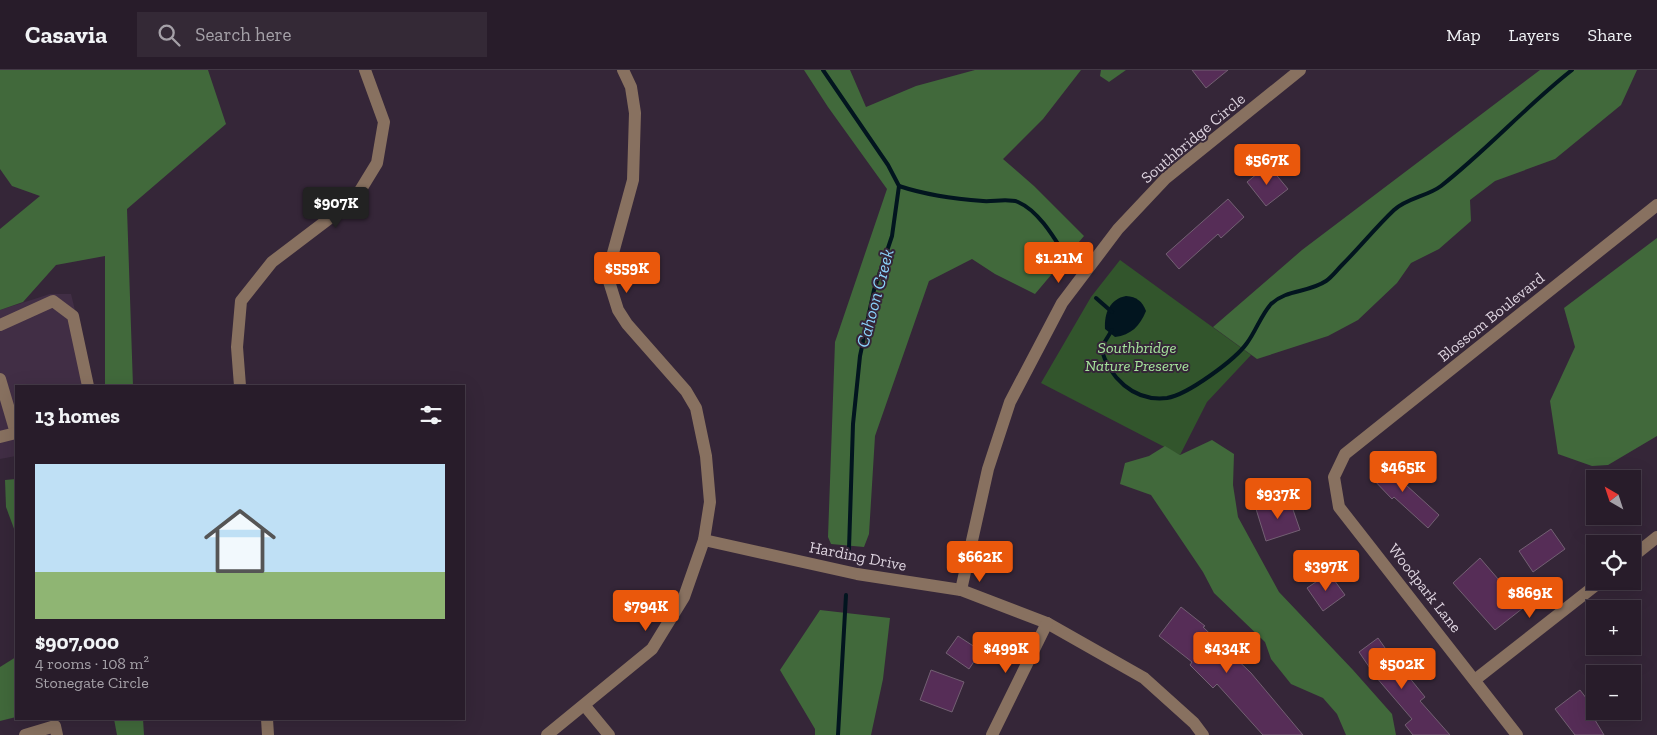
<!DOCTYPE html>
<html lang="en">
<head>
<meta charset="utf-8">
<style>
	:root { --surface:#281c2a; --page:#342936; --text:#f1f3f6; --muted:#a5a1a8; --line:#443a47; --accent:#ea580c }
	body { margin:0; font-family:"Zilla Slab",serif; background:var(--page); color:var(--text); height:100vh; display:flex; flex-direction:column; font-size:19px; white-space:nowrap }
	* { box-sizing:border-box; margin:0 }
	p { font-size:16px; color:var(--muted) }
	.icon { flex:none; width:28px; height:28px; fill:none; stroke:currentColor; stroke-width:2; stroke-linecap:round; stroke-linejoin:round }
	.map { position:relative; flex:1; overflow:hidden }
	.panel { position:absolute; left:15px; top:315px; width:450px; height:335px; display:flex; flex-direction:column; background:var(--surface); border-radius:0px; box-shadow:0 5px 20px #0002,0 0 0 1px var(--line) }
	.panel>* { flex:none }
	.needle { width:32px; rotate:321deg }
	.buttons { position:absolute; left:1586px; top:400px; display:grid; gap:10px }
	.buttons a { display:grid; place-items:center; width:55px; height:55px; border-radius:0px; background:var(--surface); box-shadow:0 5px 20px #0002,0 0 0 1px var(--line); font-size:25px }
	.price { position:absolute; translate:-50% -42px; padding:0 11px; border-radius:5px; background:var(--accent); color:#fff; font-size:16px; line-height:32px; filter:drop-shadow(0 1px 2px #0008) }
	.price::after { content:''; position:absolute; left:50%; top:30px; width:15px; height:11px; margin-left:-8px; background:inherit; clip-path:polygon(0 0,100% 0,50% 100%) }
	.price.on { background:#222; color:#fff }
	ul { padding:0; list-style:none }
	li { display:grid; align-content:center; gap:10px; height:265px; padding:0 20px }
	li+li { border-top:1px solid var(--line) }
	li span { display:grid; place-items:center; height:155px; border-radius:0px; color:#555 }
	li>.icon { margin-inline-start:auto }
	span .icon { width:90px; height:90px; fill:#fffc; stroke-width:1 }
	li b { font-size:21px }
	h2 { display:flex; justify-content:space-between; align-items:center; height:60px; padding:0 20px; font-size:21px }
	header { display:flex; align-items:center; gap:30px; box-sizing:border-box; height:70px; padding:0 25px; background:var(--surface); border-bottom:1px solid var(--line) }
	header strong { font-size:24px }
	nav { display:flex; gap:28px; margin-inline-start:auto; font-size:18px }
	.search { width:350px; height:45px; background:var(--page); display:flex; align-items:center; gap:12px; box-sizing:border-box; padding:0 18px; border-radius:0px; color:var(--muted); font-size:19px }
	.map>svg:first-child { display:block }
	.built { fill:#412e45 }
	.green { fill:#32552c }
	.forest { fill:#41693b }
	.water { fill:#02151f }
	.lines { fill:none; stroke-linecap:round; stroke-linejoin:round }
	.stream { stroke:#02151f; stroke-width:4 }
	.building { fill:#562d57; stroke:#736073 }
	.minor { stroke:#887160; stroke-width:12 }
	.labels { text-anchor:middle; dominant-baseline:central; stroke-width:4; stroke-linejoin:round; paint-order:stroke }
	.street-label { font-size:16px; fill:#ddd3df; stroke:#352638 }
	.park-label { font-size:16px; font-style:italic; fill:#a6e49c; stroke:#352638 }
	.water-label { font-size:18px; font-style:italic; fill:#8bd3fc; stroke:#352638 }
</style>
</head>
<body>
<header>
<strong>Casavia</strong>
<div class="search"><svg class="icon" aria-label="search" viewBox="0 0 24 24"><circle cx="10" cy="10" r="6"/><path d="M15 15l6 6"/></svg>Search here</div>
<nav><a>Map</a><a>Layers</a><a>Share</a></nav>
</header>
<div class="map">
<svg width="1657" height="665" viewBox="0 0 1657 665">
	<rect width="100%" height="100%" fill="#352638"/>
	<!-- built -->
	<path class="built" d="M50 224H71L86 285 91 316H16V386L0 389V240Z"/>
	<!-- green -->
	<path class="green" d="M1120 190 1251 285 1207 332 1180 385 1041 313 1091 227Z"/>
	<!-- forest -->
	<g class="forest">
		<path d="M0 0H208L226 54 127 139 133 316H105V186L56 195 23 232 0 240V159L40 126 12 116 0 99Z"/>
		<path d="M804 0H850L866 37 916 16 975 0H1081L1043 49 1003 89 1034 116 1084 166 1035 224 995 204 972 189 929 211 875 366 869 464 864 477 831 474 828 467 835 272 887 119 828 37Z"/>
		<path d="M1101 0H1126L1109 12 1100 6Z"/>
		<path d="M1540 0H1637L1621 35 1555 89 1495 111 1470 130 1471 151 1439 179 1411 193 1397 213 1358 250 1328 266 1257 289 1213 257 1302 180Z"/>
		<path d="M1657 168V366L1608 395 1592 396 1558 384 1550 331 1575 277 1564 238Z"/>
		<path d="M1212 370 1234 384 1233 415 1238 447 1279 522 1353 600 1392 644 1396 665H1346L1337 644 1323 628 1291 614 1271 589 1265 572 1214 523 1203 502 1151 425 1120 414 1125 393 1149 386 1165 376 1180 385Z"/>
		<path d="M16 409V464L6 437 5 410Z"/>
		<path d="M820 540 890 548 883 609 871 665H815V659L780 600Z"/>
		<path d="M16 587V647L0 651V597Z"/>
		<path d="M114 649H143L144 665H117Z"/>
	</g>
	<!-- water -->
	<path class="water" d="M1126 226C1137 227 1142 231 1146 241 1140 256 1131 265 1115 267L1105 259C1104 243 1110 229 1126 226Z"/>
	<g class="lines">
		<!-- stream -->
		<g class="stream">
			<path d="M823 0 888 95 899 116 892 166 874 220 860 286 853 354 849 479"/>
			<path d="M899 116C926 125 955 129 983 131 993 132 1008 128 1018 132 1041 142 1057 173 1070 193"/>
			<path d="M1096 228 1112 242"/>
			<path d="M1112 260 1101 278C1109 307 1133 332 1167 328 1187 325 1235 290 1247 273 1256 261 1261 245 1271 234 1287 219 1308 223 1326 211 1332 207 1337 200 1342 195 1360 177 1376 157 1394 140 1407 128 1428 126 1441 116 1487 80 1526 36 1572 0"/>
			<path d="M838 665 846 525"/>
		</g>
	</g>
	<!-- building -->
	<g class="building">
		<path d="M1192 0H1228L1206 18Z"/>
		<path d="M1268 95 1288 119 1266 136 1247 112Z"/>
		<path d="M1228 129 1244 147 1221 168 1218 164 1179 199 1166 184Z"/>
		<path d="M1387 390 1409 413 1406 415 1439 445 1428 458 1394 427 1392 429 1370 406Z"/>
		<path d="M1289 428 1300 460 1266 471 1256 439Z"/>
		<path d="M1551 459 1565 479 1533 502 1519 481Z"/>
		<path d="M1480 488 1523 538 1495 560 1453 513Z"/>
		<path d="M1329 503 1345 525 1323 541 1307 518Z"/>
		<path d="M1181 537 1205 556 1203 557 1251 603 1303 665H1263L1217 614 1213 618 1190 595 1192 592 1159 566Z"/>
		<path d="M958 566 981 581 969 599 946 583Z"/>
		<path d="M1378 568 1402 602 1404 601 1425 627 1420 631 1450 665H1413L1405 655 1412 649 1376 607 1359 582Z"/>
		<path d="M931 600 964 612 952 642 920 630Z"/>
		<path d="M1580 620 1600 646 1595 650 1604 665H1575L1555 639Z"/>
	</g>
	<g class="lines">
		<!-- minor -->
		<g class="minor">
			<path d="M0 255 53 231 73 246 88 316"/>
			<path d="M0 309 16 363"/>
			<path d="M240 316 237 277 241 231 272 192 355 129 377 93 384 52 365 0"/>
			<path d="M0 367 16 363"/>
			<path d="M704 470 857 504 961 520 1047 553 1144 608 1194 653 1203 665"/>
			<path d="M1632 487 1657 467"/>
			<path d="M961 520 988 399 1010 332 1062 233 1118 159 1166 108 1300 0"/>
			<path d="M1476 609 1601 511"/>
			<path d="M585 636 609 665"/>
			<path d="M267 649 268 665"/>
			<path d="M25 665 55 656 57 665"/>
			<path d="M547 665 652 579 684 527 704 470 710 432 706 386 696 338 686 321 627 254 618 240 607 205 633 110 635 43 631 17 623 0"/>
			<path d="M992 665 1047 553"/>
			<path d="M1517 665 1339 437 1334 407 1345 384 1657 135"/>
		</g>
	</g>
	<g class="labels">
		<!-- street labels -->
		<g class="street-label">
			<text transform="translate(1193 68) rotate(-40)">Southbridge Circle</text>
			<text transform="translate(1491 247) rotate(-39)">Blossom Boulevard</text>
			<text transform="translate(858 486) rotate(11)">Harding Drive</text>
			<text transform="translate(1425 518) rotate(52)">Woodpark Lane</text>
		</g>
		<!-- park labels -->
		<g class="park-label">
			<text x="1137" y="277">Southbridge<tspan x="1137" dy="18">Nature Preserve</tspan></text>
		</g>
		<!-- water labels -->
		<g class="water-label">
			<text transform="translate(875 228) rotate(-75)">Cahoon Creek</text>
		</g>
	</g>
</svg>
<div class="buttons">
<a><svg class="needle" viewBox="-14 -14 28 28"><path d="M0-13l5 13h-10z" fill="#e53935"/><path d="M0 13l5-13h-10z" fill="#a5a1a8"/></svg></a>
<a><svg class="icon" aria-label="locate" viewBox="0 0 24 24"><circle cx="12" cy="12" r="6"/><path d="M12 2v4M12 18v4M2 12h4M18 12h4"/></svg></a>
<a>+</a>
<a>−</a>
</div>
<b class="price" style="left:1267px;top:116px">$567K</b>
<b class="price on" style="left:336px;top:159px">$907K</b>
<b class="price" style="left:1059px;top:214px">$1.21M</b>
<b class="price" style="left:627px;top:224px">$559K</b>
<b class="price" style="left:1403px;top:423px">$465K</b>
<b class="price" style="left:1278px;top:450px">$937K</b>
<b class="price" style="left:980px;top:513px">$662K</b>
<b class="price" style="left:1326px;top:522px">$397K</b>
<b class="price" style="left:1530px;top:549px">$869K</b>
<b class="price" style="left:646px;top:562px">$794K</b>
<b class="price" style="left:1006px;top:604px">$499K</b>
<b class="price" style="left:1227px;top:604px">$434K</b>
<b class="price" style="left:1402px;top:620px">$502K</b>
<section class="panel">
<h2>13 homes<svg class="icon" aria-label="filters" viewBox="0 0 24 24"><path d="M4 7h16M4 17h16"/><circle cx="9" cy="7" r="2"/><circle cx="15" cy="17" r="2"/></svg></h2>
<ul>
<li><span style="background:linear-gradient(#bfe0f5 70%,#8fb573 0)"><svg class="icon" aria-label="home" viewBox="0 0 24 24"><path d="M3 11l9-7 9 7M6 9v11h12V9"/></svg></span><div><b>$907,000</b><p>4 rooms · 108 m²</p><p>Stonegate Circle</p></div></li>
</ul>
</section>
</div>
</body>
</html>
